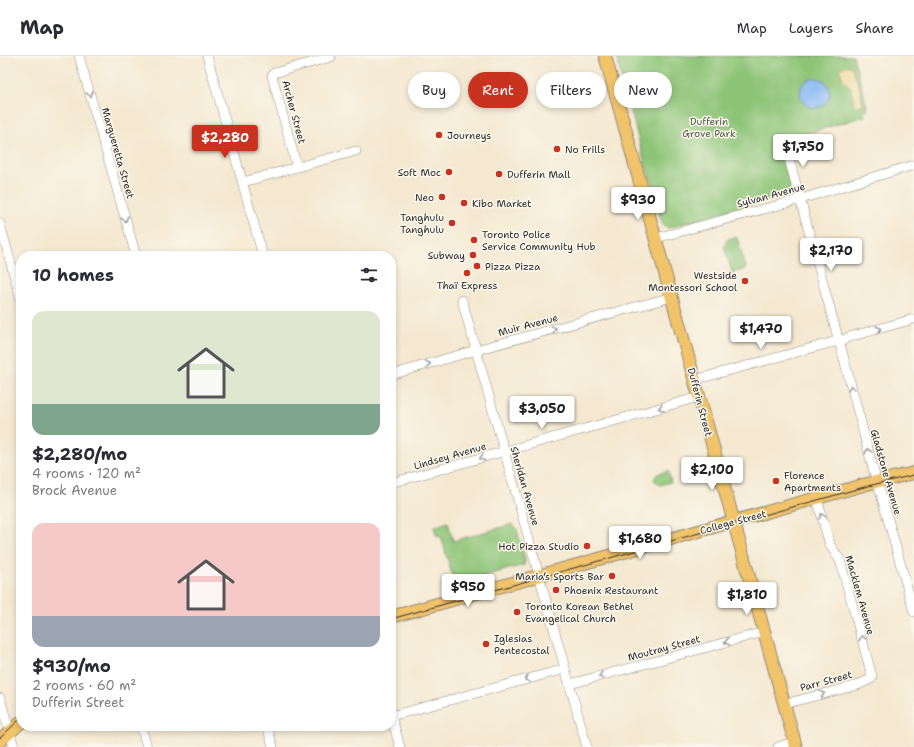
<!DOCTYPE html>
<html lang="en">
<head>
<meta charset="utf-8">
<style>
	:root { --surface:#fff; --page:#f7f7f7; --text:#2b2b33; --muted:#7c7c81; --line:#e1e1e2; --accent:#c8321e }
	body { margin:0; font-family:"Shantell Sans",sans-serif; background:var(--page); color:var(--text); height:100vh; display:flex; flex-direction:column; font-size:15px; white-space:nowrap }
	* { box-sizing:border-box; margin:0 }
	p { font-size:13px; color:var(--muted) }
	.icon { flex:none; width:22px; height:22px; fill:none; stroke:currentColor; stroke-width:2; stroke-linecap:round; stroke-linejoin:round }
	.map { position:relative; flex:1; overflow:hidden }
	.details { position:absolute; left:16px; top:195px; width:380px; height:480px; display:flex; flex-direction:column; background:var(--surface); border-radius:16px; box-shadow:0 2px 6px #0003 }
	.details>* { flex:none }
	.guide { position:absolute; left:408px; top:16px; width:380px; height:36px; display:flex; gap:8px }
	.price { position:absolute; translate:-50% -34px; padding:0 9px; border-radius:4px; background:#fff; color:#222; font-size:13px; line-height:26px; filter:drop-shadow(0 1px 2px #0008) }
	.price::after { content:''; position:absolute; left:50%; top:24px; width:12px; height:9px; margin-left:-6px; background:inherit; clip-path:polygon(0 0,100% 0,50% 100%) }
	.price.selected { background:var(--accent); color:#fff }
	ul { padding:0; list-style:none }
	li { display:grid; align-content:center; gap:8px; height:212px; padding:0 16px }
	li span { display:grid; place-items:center; height:124px; border-radius:12px; color:#555 }
	li>.icon { margin-inline-start:auto }
	span .icon { width:72px; height:72px; fill:#fffc; stroke-width:1 }
	li b { font-size:17px }
	h2 { display:flex; justify-content:space-between; align-items:center; height:48px; padding:0 16px; font-size:17px }
	.tag { padding:0 14px; border-radius:18px; background:var(--surface); box-shadow:0 2px 6px #0003; font-size:14px; line-height:36px }
	.tag.selected { background:var(--accent); color:#fff }
	header { display:flex; align-items:center; gap:24px; box-sizing:border-box; height:56px; padding:0 20px; background:var(--surface); border-bottom:1px solid var(--line) }
	header strong { font-size:19px }
	nav { display:flex; gap:22px; margin-inline-start:auto; font-size:14px }
	.map>svg:first-child { display:block }
	.green { fill:#8dc477; stroke:#5c7851 }
	.sand { fill:#eeda9e; stroke:#8c8264 }
	.water { fill:#88b9f4; stroke:#5a7290 }
	.lines { fill:none; stroke-linecap:round; stroke-linejoin:round }
	.minor-casing { stroke:#908a7e; stroke-width:10 }
	.major-casing { stroke:#908a7e; stroke-width:14 }
	.minor { stroke:#fff; stroke-width:9 }
	.major { stroke:#f1c36a; stroke-width:12 }
	.tram { stroke:#2b2b2b; stroke-width:1 }
	.oneway { stroke:#a0a0a0 }
	.poi-dot { fill:#c8321e; stroke:#fbf7ec; stroke-width:1.5 }
	.labels { text-anchor:middle; dominant-baseline:central; stroke-width:3; stroke-linejoin:round; paint-order:stroke }
	.street-label { font-size:10px; fill:#2b2b2b; stroke:#fbf7ec }
	.park-label { font-size:10px; fill:#485942; stroke:#fbf7ec }
	.poi-label { font-size:10px; fill:#2b2b2b; stroke:#fbf7ec; text-anchor:start }
</style>
</head>
<body>
<header>
<strong>Map</strong>
<nav><a>Map</a><a>Layers</a><a>Share</a></nav>
</header>
<div class="map">
<svg width="914" height="691" viewBox="0 0 914 691">
	<rect width="100%" height="100%" fill="#fbf7ec"/>
	<filter id="ink" filterUnits="userSpaceOnUse"><feTurbulence type="fractalNoise" baseFrequency=".025" numOctaves="2"/><feDisplacementMap in="SourceGraphic" scale="8" xChannelSelector="R" yChannelSelector="G"/><feConvolveMatrix kernelMatrix="1 2 1 2 8 2 1 2 1" color-interpolation-filters="sRGB"/></filter>
	<filter id="wash" filterUnits="userSpaceOnUse"><feTurbulence type="fractalNoise" baseFrequency=".012" numOctaves="4" result="noise"/><feDisplacementMap in="SourceGraphic" scale="16" xChannelSelector="R" yChannelSelector="G"/><feGaussianBlur stdDeviation="0.9" result="paint"/><feColorMatrix in="noise" values="0 0 0 0 0 0 0 0 0 0 0 0 0 0 0 0 0 1.4 0 .05"/><feComposite in="paint" operator="in"/></filter>
	<g filter="url(#wash)">
		<rect width="100%" height="100%" fill="#f4e8d0"/>
		<!-- green -->
		<g class="green">
			<path d="M616 0H853L868 54 863 55 865 60 778 86 790 128V134L786 138 668 172 662 167 655 143 658 141 647 115Z"/>
			<path d="M736 181 737 182 746 211 745 213 732 217 724 190 728 183Z"/>
			<path d="M668 415 671 426 660 429 654 424 657 418Z"/>
			<path d="M448 466 453 485 513 468 517 473 525 505 524 509 458 527 454 526 441 480 437 481 434 471Z"/>
		</g>
		<!-- sand -->
		<path class="sand" d="M847 9 852 11C857 24 861 35 863 49L856 50 854 48 851 32 843 24 839 13Z"/>
		<!-- water -->
		<circle class="water" cx="815" cy="37" r="15"/>
	</g>
	<g filter="url(#ink)">
		<g class="lines">
			<defs>
				<g id="minor">
					<path d="M79 0 136 200"/>
					<path d="M207 0 263 200"/>
					<path d="M297 111 272 20 274 17 331 1"/>
					<path d="M243 126 356 95"/>
					<path d="M0 168 21 244"/>
					<path d="M656 182 794 145 914 109"/>
					<path d="M462 244 587 691"/>
					<path d="M914 263 849 281 843 284 840 288 874 416 880 435 914 556"/>
					<path d="M391 319 476 294 672 241"/>
					<path d="M694 324 830 287 835 286 838 282 785 88"/>
					<path d="M391 427 699 341"/>
					<path d="M570 628 764 576"/>
					<path d="M0 642 14 691"/>
					<path d="M784 648 858 629 871 623 872 620 840 504 830 489 817 443"/>
					<path d="M391 659 400 691"/>
					<path d="M391 660 565 613"/>
					<path d="M141 670 147 691"/>
					<path d="M267 670 273 691"/>
					<path d="M778 691 794 686"/>
				</g>
				<g id="major">
					<path d="M605 0 796 691"/>
					<path d="M391 561 867 428 914 417"/>
					<path d="M0 685 21 666"/>
				</g>
			</defs>
			<!-- minor casing -->
			<use href="#minor" class="minor-casing"/>
			<!-- major casing -->
			<use href="#major" class="major-casing"/>
			<!-- minor -->
			<use href="#minor" class="minor"/>
			<!-- major -->
			<use href="#major" class="major"/>
			<!-- tram -->
			<g class="tram">
				<path d="M391 563 868 430 914 419"/>
				<path d="M0 682 21 662"/>
			</g>
		</g>
		<!-- one-way arrows -->
		<defs><path id="oneway-chevron" d="M-2-3.5L2.5 0L-2 3.5" fill="none" stroke-width="1.6" stroke-linecap="round" stroke-linejoin="round"/></defs>
		<g class="oneway">
			<use href="#oneway-chevron" transform="translate(90 38) rotate(75)"/>
			<use href="#oneway-chevron" transform="translate(125 163) rotate(74)"/>
			<use href="#oneway-chevron" transform="translate(554 273) rotate(-15)"/>
			<use href="#oneway-chevron" transform="translate(879 273) rotate(-16)"/>
			<use href="#oneway-chevron" transform="translate(428 308) rotate(-16)"/>
			<use href="#oneway-chevron" transform="translate(851 332) rotate(-105)"/>
			<use href="#oneway-chevron" transform="translate(661 352) rotate(164)"/>
			<use href="#oneway-chevron" transform="translate(868 395) rotate(-105)"/>
			<use href="#oneway-chevron" transform="translate(482 402) rotate(164)"/>
			<use href="#oneway-chevron" transform="translate(822 460) rotate(-106)"/>
			<use href="#oneway-chevron" transform="translate(862 582) rotate(-105)"/>
			<use href="#oneway-chevron" transform="translate(727 586) rotate(165)"/>
			<use href="#oneway-chevron" transform="translate(601 620) rotate(165)"/>
			<use href="#oneway-chevron" transform="translate(527 623) rotate(165)"/>
			<use href="#oneway-chevron" transform="translate(822 638) rotate(-15)"/>
		</g>
	</g>
	<!-- markers -->
	<g class="poi-dot">
		<circle cx="439" cy="79" r="4"/>
		<circle cx="557" cy="93" r="4"/>
		<circle cx="449" cy="116" r="4"/>
		<circle cx="499" cy="118" r="4"/>
		<circle cx="442" cy="141" r="4"/>
		<circle cx="464" cy="147" r="4"/>
		<circle cx="452" cy="167" r="4"/>
		<circle cx="474" cy="184" r="4"/>
		<circle cx="473" cy="199" r="4"/>
		<circle cx="477" cy="210" r="4"/>
		<circle cx="467" cy="217" r="4"/>
		<circle cx="745" cy="225" r="4"/>
		<circle cx="776" cy="425" r="4"/>
		<circle cx="587" cy="490" r="4"/>
		<circle cx="612" cy="520" r="4"/>
		<circle cx="556" cy="534" r="4"/>
		<circle cx="517" cy="556" r="4"/>
		<circle cx="486" cy="588" r="4"/>
	</g>
	<g class="labels">
		<!-- street labels -->
		<g class="street-label">
			<text transform="translate(294 56) rotate(75)">Archer Street</text>
			<text transform="translate(118 97) rotate(74)">Margueretta Street</text>
			<text transform="translate(771 139) rotate(-15)">Sylvan Avenue</text>
			<text transform="translate(528 269) rotate(-15)">Muir Avenue</text>
			<text transform="translate(700 346) rotate(75)">Dufferin Street</text>
			<text transform="translate(450 400) rotate(-16)">Lindsey Avenue</text>
			<text transform="translate(886 416) rotate(74)">Gladstone Avenue</text>
			<text transform="translate(525 430) rotate(74)">Sheridan Avenue</text>
			<text transform="translate(733 466) rotate(-15)">College Street</text>
			<text transform="translate(860 539) rotate(74)">Macklem Avenue</text>
			<text transform="translate(664 592) rotate(-15)">Moutray Street</text>
			<text transform="translate(826 625) rotate(-15)">Parr Street</text>
		</g>
		<!-- park labels -->
		<g class="park-label">
			<text x="709" y="65">Dufferin<tspan x="709" dy="12">Grove Park</tspan></text>
		</g>
		<!-- poi labels -->
		<g class="poi-label">
			<text x="447" y="79">Journeys</text>
			<text x="565" y="93">No Frills</text>
			<text x="441" y="116" text-anchor="end">Soft Moc</text>
			<text x="507" y="118">Dufferin Mall</text>
			<text x="434" y="141" text-anchor="end">Neo</text>
			<text x="472" y="147">Kibo Market</text>
			<text x="444" y="161" text-anchor="end">Tanghulu<tspan x="444" dy="12">Tanghulu</tspan></text>
			<text x="482" y="178">Toronto Police<tspan x="482" dy="12">Service Community Hub</tspan></text>
			<text x="465" y="199" text-anchor="end">Subway</text>
			<text x="485" y="210">Pizza Pizza</text>
			<text x="737" y="219" text-anchor="end">Westside<tspan x="737" dy="12">Montessori School</tspan></text>
			<text x="467" y="229" text-anchor="middle">Thaï Express</text>
			<text x="784" y="419">Florence<tspan x="784" dy="12">Apartments</tspan></text>
			<text x="579" y="490" text-anchor="end">Hot Pizza Studio</text>
			<text x="604" y="520" text-anchor="end">Maria’s Sports Bar</text>
			<text x="564" y="534">Phoenix Restaurant</text>
			<text x="525" y="550">Toronto Korean Bethel<tspan x="525" dy="12">Evangelical Church</tspan></text>
			<text x="494" y="582">Iglesias<tspan x="494" dy="12">Pentecostal</tspan></text>
		</g>
	</g>
</svg>
<b class="price selected" style="left:225px;top:103px">$2,280</b>
<b class="price" style="left:803px;top:112px">$1,750</b>
<b class="price" style="left:638px;top:165px">$930</b>
<b class="price" style="left:831px;top:216px">$2,170</b>
<b class="price" style="left:761px;top:294px">$1,470</b>
<b class="price" style="left:542px;top:374px">$3,050</b>
<b class="price" style="left:712px;top:435px">$2,100</b>
<b class="price" style="left:640px;top:504px">$1,680</b>
<b class="price" style="left:468px;top:552px">$950</b>
<b class="price" style="left:747px;top:560px">$1,810</b>
<div class="guide">
<a class="tag">Buy</a>
<a class="tag selected">Rent</a>
<a class="tag">Filters</a>
<a class="tag">New</a>
</div>
<section class="details">
<h2>10 homes<svg class="icon" aria-label="filters" viewBox="0 0 24 24"><path d="M4 7h16M4 17h16"/><circle cx="9" cy="7" r="2"/><circle cx="15" cy="17" r="2"/></svg></h2>
<ul>
<li><span style="background:linear-gradient(#dfe7d0 75%,#7fa58c 0)"><svg class="icon" aria-label="home" viewBox="0 0 24 24"><path d="M3 11l9-7 9 7M6 9v11h12V9"/></svg></span><div><b>$2,280/mo</b><p>4 rooms · 120 m²</p><p>Brock Avenue</p></div></li>
<li><span style="background:linear-gradient(#f6c9c9 75%,#9aa5b1 0)"><svg class="icon" aria-label="home" viewBox="0 0 24 24"><path d="M3 11l9-7 9 7M6 9v11h12V9"/></svg></span><div><b>$930/mo</b><p>2 rooms · 60 m²</p><p>Dufferin Street</p></div></li>
</ul>
</section>
</div>
</body>
</html>
